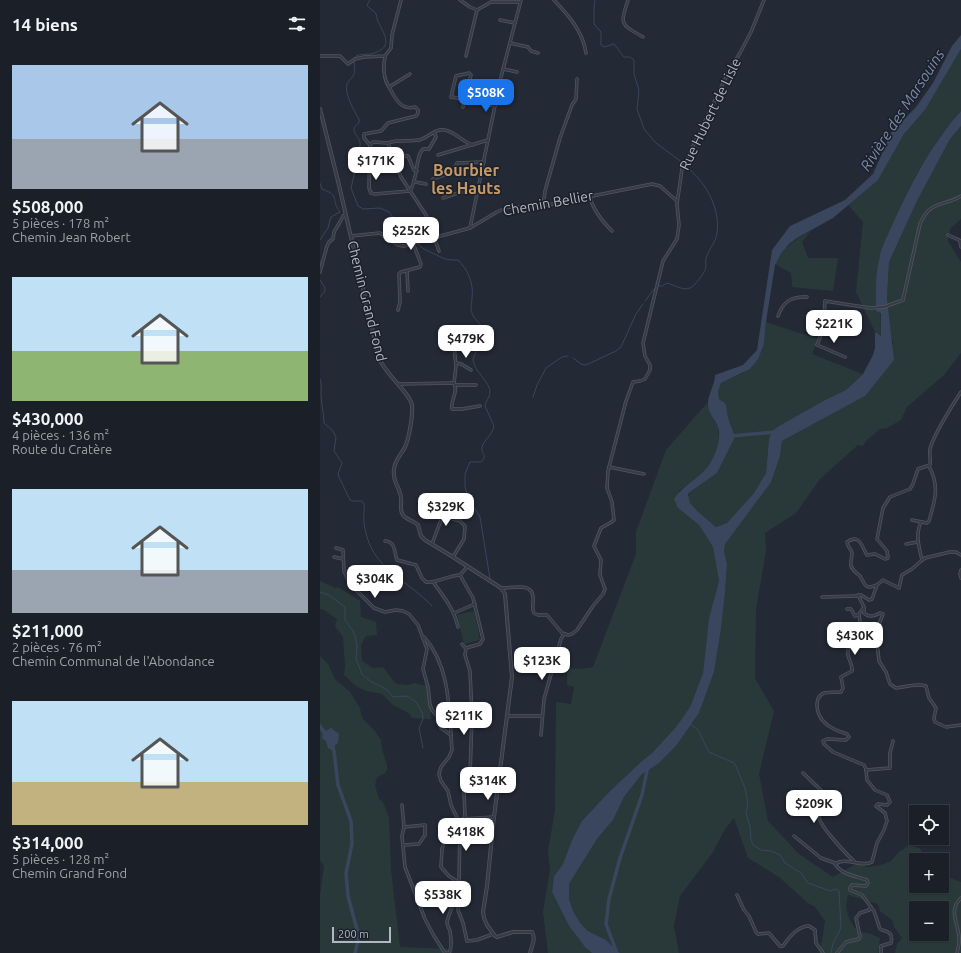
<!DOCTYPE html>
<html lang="fr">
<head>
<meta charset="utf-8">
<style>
	:root { --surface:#1a1f28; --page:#272c34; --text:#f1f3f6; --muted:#9fa2a8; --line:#383d45; --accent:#1a73e8 }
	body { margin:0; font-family:Ubuntu,sans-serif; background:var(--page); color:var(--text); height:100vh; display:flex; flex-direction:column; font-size:15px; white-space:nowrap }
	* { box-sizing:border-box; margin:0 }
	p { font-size:13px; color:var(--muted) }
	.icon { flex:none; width:22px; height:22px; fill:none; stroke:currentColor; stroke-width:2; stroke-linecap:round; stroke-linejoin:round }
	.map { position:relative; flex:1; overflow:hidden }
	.drawer { display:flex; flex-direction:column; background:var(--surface); width:320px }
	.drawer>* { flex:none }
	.controls { position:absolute; left:589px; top:805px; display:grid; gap:8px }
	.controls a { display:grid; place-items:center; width:40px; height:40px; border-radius:0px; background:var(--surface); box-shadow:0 1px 3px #0004,0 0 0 1px var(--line); font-size:20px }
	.scale { position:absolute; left:12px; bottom:10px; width:59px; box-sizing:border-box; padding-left:4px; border:2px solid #b1b6c2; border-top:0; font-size:11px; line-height:14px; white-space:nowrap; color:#b1b6c2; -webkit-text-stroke:3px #1b202b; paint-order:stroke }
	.price { position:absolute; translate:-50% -34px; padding:0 9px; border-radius:8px; background:#fff; color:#222; font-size:13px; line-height:26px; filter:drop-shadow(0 1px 2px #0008) }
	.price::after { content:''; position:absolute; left:50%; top:24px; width:12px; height:9px; margin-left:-6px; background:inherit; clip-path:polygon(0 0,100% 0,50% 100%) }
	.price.on { background:var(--accent); color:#fff }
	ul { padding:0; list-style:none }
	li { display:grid; align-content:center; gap:8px; height:212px; padding:0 12px }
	li span { display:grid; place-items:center; height:124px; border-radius:0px; color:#555 }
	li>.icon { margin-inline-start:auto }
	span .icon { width:72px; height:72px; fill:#fffc; stroke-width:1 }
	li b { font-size:17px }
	h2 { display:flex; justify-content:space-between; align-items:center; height:48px; padding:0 12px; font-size:17px }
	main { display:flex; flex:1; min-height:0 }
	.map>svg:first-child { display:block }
	.green { fill:#29393a; fill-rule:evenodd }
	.water { fill:#3a465d }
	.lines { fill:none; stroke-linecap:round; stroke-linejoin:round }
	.stream { stroke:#3a465d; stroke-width:1 }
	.river { stroke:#3a465d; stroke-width:3.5 }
	.minor-casing { stroke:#515661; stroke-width:3.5 }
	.tertiary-casing { stroke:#515661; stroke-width:4 }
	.minor { stroke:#363b46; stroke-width:2 }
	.tertiary { stroke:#363b46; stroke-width:2.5 }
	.labels { text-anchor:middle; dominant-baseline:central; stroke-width:3; stroke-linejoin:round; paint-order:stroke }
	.street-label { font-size:14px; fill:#b1b6c2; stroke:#1b202b }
	.water-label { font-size:15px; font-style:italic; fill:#7c8ba8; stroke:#1b202b }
	.quarter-label { font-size:16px; font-weight:bold; fill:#c69a68; stroke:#1b202b }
</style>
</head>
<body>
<main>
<section class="drawer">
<h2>14 biens<svg class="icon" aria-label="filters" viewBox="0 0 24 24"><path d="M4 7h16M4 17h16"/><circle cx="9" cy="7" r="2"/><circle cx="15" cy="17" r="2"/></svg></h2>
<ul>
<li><span style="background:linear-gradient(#a9c7e8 60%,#9aa5b1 0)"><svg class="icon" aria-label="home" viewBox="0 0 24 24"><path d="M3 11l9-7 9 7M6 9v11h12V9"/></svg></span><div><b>$508,000</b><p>5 pièces · 178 m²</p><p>Chemin Jean Robert</p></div></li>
<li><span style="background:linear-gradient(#bfe0f5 60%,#8fb573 0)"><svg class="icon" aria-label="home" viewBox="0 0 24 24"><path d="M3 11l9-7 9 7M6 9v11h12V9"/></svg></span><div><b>$430,000</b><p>4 pièces · 136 m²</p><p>Route du Cratère</p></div></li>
<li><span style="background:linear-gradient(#bfe0f5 65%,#9aa5b1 0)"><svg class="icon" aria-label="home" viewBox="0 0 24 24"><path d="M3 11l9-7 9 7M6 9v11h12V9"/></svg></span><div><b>$211,000</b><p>2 pièces · 76 m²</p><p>Chemin Communal de l'Abondance</p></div></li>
<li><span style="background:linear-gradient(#bfe0f5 65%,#c2b280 0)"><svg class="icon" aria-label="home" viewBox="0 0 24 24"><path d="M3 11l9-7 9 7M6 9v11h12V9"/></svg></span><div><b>$314,000</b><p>5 pièces · 128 m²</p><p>Chemin Grand Fond</p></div></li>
</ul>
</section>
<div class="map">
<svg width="641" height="953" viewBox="0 0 641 953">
	<rect width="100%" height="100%" fill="#232935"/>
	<!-- green -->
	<g class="green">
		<path d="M641 49V111L620 137 598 172 582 203 564 244 559 258 561 336 555 332 536 292 543 222 528 205 558 180 584 134 605 110Z"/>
		<path d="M641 126V219L630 229 628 241 641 262V353L624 375 587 407 581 420 567 428 560 429 546 441 543 446 538 445 500 479 476 513 445 533 446 551 436 609 435 678 454 711 439 774 448 821 479 854 513 877 536 864 547 867 561 865 571 861 579 852 589 845C600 847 603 849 604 860H596V886H622V875L641 882V953H575L577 944 582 938 574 927 572 920 560 911 558 904 528 895C524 912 528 917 537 931L551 934 560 938 558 953H500L505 921 495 907 488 903 459 877 428 858 414 818 405 829 393 852 360 896 354 926 359 953H300L286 940 268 931 261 924 253 911 249 899V884L277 839 293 820 304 797 322 774 338 764 356 746 379 713 394 672 401 629 405 593 407 564 404 551 405 544 460 456 462 441 545 396 573 344 570 331 567 299 569 262 597 201 630 139ZM596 908H622V934H596Z"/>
		<path d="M491 231 482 242 488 258H518L513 291 472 287 471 273 455 264C465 247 473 240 491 231Z"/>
		<path d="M446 322 498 339 492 354 543 374 526 390 505 400 459 426 449 439 446 473 434 493 407 523 396 527C387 520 363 506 370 492L397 473 414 439V434L408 419 406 405 405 403 399 399 398 392 401 383 423 373 444 344Z"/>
		<path d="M387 403 390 414 398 427 399 440 396 451 389 465 380 476 359 491 358 508 379 525 393 547 399 581 389 618 383 673 370 707 356 727 332 753 322 761 291 790 280 803 252 840 243 864 234 876 232 892 249 926 265 947 272 953H228L223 912 230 870 228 851 235 810 236 702 251 704 254 687 247 685V668L261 669 273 667 316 554V532L346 450Z"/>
		<path d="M0 581 15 588 18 587 40 601 41 617 56 622 57 635 46 636 41 645 42 661 53 668 63 667 75 683 78 684 88 685 94 683 107 686 111 719 92 718 90 714 73 705 62 694 46 691 36 686 24 675 25 666 23 637 15 626 17 619 4 610 0 609Z"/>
		<path d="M154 611 160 640 144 644 137 615Z"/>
		<path d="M0 656 8 664 15 679 30 692 40 708 42 718 54 730 61 740 62 749 67 765V770L65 773 57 777 55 785 59 799 63 802 69 818 71 870 80 947 133 949 132 953H0V895L4 866 0 860Z"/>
	</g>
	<!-- water -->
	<g class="water">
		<path d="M641 35V49L605 110 584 134 558 180 513 218 477 238 469 244 461 254 455 265 446 322 444 344 438 359 430 369 401 383 398 392 399 399 405 403 406 405 408 418 414 434V439L397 473 370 492 368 494 370 503 377 511 396 527 407 523 434 493 446 473 449 439 452 431 459 426 505 400 526 390 543 374 553 355 555 348V332L561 336V313L556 311C556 294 555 277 559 260 561 247 568 235 573 223 591 183 612 143 641 111V126L630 139 597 201 569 262 567 299 574 360 545 396 462 441 460 456 451 482 405 544 404 551 407 564 405 593 401 629 394 672 379 713 356 746 338 764 322 774 304 797 293 820 277 839 249 884V899L253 911 261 924 268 931 286 940 300 953H272L265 947 249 926 232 892 234 876 243 864 252 840 262 821 291 790 322 761 332 753 356 727 370 707 383 673 389 618 399 581 393 547 379 525 358 508 354 499C363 485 379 479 389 465 395 455 402 439 398 427 395 419 388 414 388 405 387 396 395 385 395 375L423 365 437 350 452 250 470 226 525 200 553 174 571 133 596 107 613 83 632 46Z"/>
		<path d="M11 728 19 734 18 743 15 745V749L12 750 8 748 6 741 2 738 3 731 4 729 6 731Z"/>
	</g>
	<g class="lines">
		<!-- stream -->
		<g class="stream">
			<path d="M275 0 274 7V24L281 32V45L284 47 294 44 304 57H310L314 60V74L319 90 317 109 324 129 336 143 363 163"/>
			<path d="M35 57C41 52 47 56 54 53 73 47 65 36 59 23 57 21 57 16 56 14 54 10 49 9 47 5L50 0"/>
			<path d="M34 61C34 66 36 72 33 76 31 79 28 81 27 84 24 93 34 111 39 119V123C25 132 45 137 39 148 38 151 34 153 32 155L36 167 31 188 38 206 43 209 60 208 69 212 74 219 70 229C73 241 85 239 95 240"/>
			<path d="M0 183 2 189C21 196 10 199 20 212L11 217 8 228 0 240"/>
			<path d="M98 244C103 249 106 250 112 253 126 259 123 260 138 260 148 270 154 283 152 298 152 303 150 308 152 313 154 320 162 323 162 331 162 334 159 337 158 340 156 343 157 347 156 351 155 355 153 357 153 360 154 371 170 382 170 392 170 398 165 401 165 406L174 426C171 438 164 439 162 447 160 454 169 454 161 462H150L145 474V487L148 497 160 517 170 579"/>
			<path d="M0 261V265"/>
			<path d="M0 280 5 288V291L0 297"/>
			<path d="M337 286H342L347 283C354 285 363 291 370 288 374 287 384 273 385 270 387 266 385 262 386 258 389 249 396 242 397 233 401 208 384 179 364 165"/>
			<path d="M325 301 335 288"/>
			<path d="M253 358 261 364 266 365 296 351 301 347 316 314 323 304"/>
			<path d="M0 379C2 384 1 389 1 394 1 404 4 413 4 423L13 431 16 437 14 451 22 463 18 474 19 477 30 500 32 501H42L44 504C45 510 43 516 44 522 44 527 46 532 47 537 56 570 91 583 112 606"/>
			<path d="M213 397 217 385 226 368 242 357 248 356"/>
			<path d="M0 592 9 595 25 607V620L33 631 35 636 37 645 36 659 42 674 50 681 66 689 73 697 86 696 90 698 96 702 102 712 103 719 99 728 103 748"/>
			<path d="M370 724 378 730 389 752 414 763 416 766 425 788 428 805 426 813 430 827 431 840 433 845 441 850 451 851 460 855 465 863 481 873 488 883 510 891 516 889 519 891 521 928 513 943 511 953"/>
		</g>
		<!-- river -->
		<g class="river">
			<path d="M411 436 456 432"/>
			<path d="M0 726 5 734"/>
			<path d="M11 746 14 751 18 785 31 821 32 844 26 873 28 896 39 937 35 953"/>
			<path d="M297 953 286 924 289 899 300 858 322 795 328 766"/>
		</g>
		<defs>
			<g id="minor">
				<path d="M140 0 150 7 157 10 171 2H200"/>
				<path d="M234 0C248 15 263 31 266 53"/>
				<path d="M308 0C300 25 300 24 323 37"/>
				<path d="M180 20 195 23"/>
				<path d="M190 43 208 47 211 51 218 53"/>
				<path d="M0 56H20L28 64 35 59 44 57 65 56 71 48 72 35 81 0"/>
				<path d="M65 56C63 67 63 78 69 87L90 74"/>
				<path d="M146 56 157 10"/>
				<path d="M183 69 197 72"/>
				<path d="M143 107 151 75 149 73 136 76 131 97H132L175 106"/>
				<path d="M68 143 53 142 50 145 49 188 51 193 55 194 90 191C98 179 95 157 103 149H109L116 137 114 132"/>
				<path d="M68 143 81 177 106 215 119 251"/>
				<path d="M68 143C79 139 88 142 99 140 109 138 116 126 128 131 137 134 143 142 153 145"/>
				<path d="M50 145 44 138V134L61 131 68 123 96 116 98 113V110L95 107C81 111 75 98 69 87"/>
				<path d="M118 155 168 140"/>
				<path d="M73 158 79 156H88L94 170 97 171"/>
				<path d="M50 170 64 169 76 167"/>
				<path d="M113 179 132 172 137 163 164 162"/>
				<path d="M95 182 106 184"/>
				<path d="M270 197C273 210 282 221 292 231"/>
				<path d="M123 198 141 192 158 188"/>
				<path d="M223 206 225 191 240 138 252 105 256 99 257 79"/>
				<path d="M150 228 180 81 201 0"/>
				<path d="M628 235 641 241"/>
				<path d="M31 236 60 233 78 245 84 246 150 228 177 212 188 207H207L223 206 332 184 340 186 357 201"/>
				<path d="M640 242 641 247"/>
				<path d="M87 271 88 291"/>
				<path d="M0 272 7 246 9 242 13 239 14 232 20 222 23 216 26 215"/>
				<path d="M78 310 80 302 79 274 81 272 100 267 101 264 93 243"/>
				<path d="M458 316C463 302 471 296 487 297"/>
				<path d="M525 357 497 345C501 336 504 327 505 317 505 312 504 306 505 301L550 308 564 307 583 300 600 224C610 200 622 207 641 196"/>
				<path d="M136 363 141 364 151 370"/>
				<path d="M134 383 136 366 134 346 137 330 139 328 148 327"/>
				<path d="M78 384 134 383C139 391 130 401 132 409H142L160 406"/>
				<path d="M136 385H156"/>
				<path d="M289 467 324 474"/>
				<path d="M123 516 140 521 145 526 144 539 133 557"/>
				<path d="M592 520 607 523 609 521C615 500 620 487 609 466"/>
				<path d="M601 522C595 535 599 547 602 560"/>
				<path d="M65 541C76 542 74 552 77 560L96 565 102 578 106 582C116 584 129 575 140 575"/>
				<path d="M112 544 127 504"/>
				<path d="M586 544 598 542"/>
				<path d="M16 548 23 550 24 571 28 580 36 590 54 608 65 612 76 610 83 611 89 614 98 625 107 649 103 669 108 687 110 705 112 710 118 717 121 728 131 735"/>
				<path d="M14 557 23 559"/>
				<path d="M641 570 640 574 641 578"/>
				<path d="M113 582C124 597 134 609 138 627"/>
				<path d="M557 585C544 590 546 585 540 576 537 573 533 571 531 566 530 562 532 558 532 553 531 548 527 547 527 542 540 533 542 547 547 555L555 554 565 559 568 558 567 551 557 539 563 508 570 497 590 489 593 484 598 469 610 465C611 459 609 454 610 449 613 436 633 404 641 392"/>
				<path d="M181 588C190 589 212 581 213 597 214 603 211 608 214 613L218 615H227L242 633 248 635 252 634 257 630 273 606 283 594 285 589 280 575 281 560 274 546 281 528 290 523 294 520 292 502 287 488 288 471 306 401 313 382 320 381 325 379 330 370V365L325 356 323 343 343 261 357 239 359 225 357 204 362 169 409 71 420 53 431 32 444 0"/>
				<path d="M502 597 538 596"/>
				<path d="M544 608V613C549 618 555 616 560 613L563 614 556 632 559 661 566 672 570 684 576 688C585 687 596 683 606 686L609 698 616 708 614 718 615 722 626 727 641 725"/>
				<path d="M527 609H531L535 616 539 614"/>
				<path d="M134 613 155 604"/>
				<path d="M540 633 557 630"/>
				<path d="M104 637C131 667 129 712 132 750L129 757 121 767 119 774 121 781 128 791 131 805 139 822"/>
				<path d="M142 644 146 649"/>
				<path d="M187 716H222"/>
				<path d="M221 735 224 699 241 639 244 634"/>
				<path d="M546 770 570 768V753L573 741"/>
				<path d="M483 773 507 796C507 804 500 810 499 817 499 825 527 855 534 861"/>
				<path d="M82 805 84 827 82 836 85 867 105 919 114 936 125 953"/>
				<path d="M145 818 144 789 150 776 152 716 150 671 145 655 146 648 160 644 163 639 153 598 140 575 148 566"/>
				<path d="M474 836 501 858 515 863"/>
				<path d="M83 845 99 844 105 835V825L84 827"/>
				<path d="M134 881 138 890"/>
				<path d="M417 895 424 910 429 916 436 932 438 934 449 933 460 946H463C469 937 478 926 489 926L495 930 496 943 503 953"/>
				<path d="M551 908 554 911 560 929 562 930C570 932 573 934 571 943L561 946V953"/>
				<path d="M173 934 157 940 147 941 143 923 138 910 139 903 144 890 141 884 129 876 121 867 122 849 127 833 129 829 142 819 174 817"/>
				<path d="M127 953H129C132 948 131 937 130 931 129 928 127 925 127 922 130 909 138 897 139 884L140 821"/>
				<path d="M517 953 526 942 539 939 540 936 536 918 540 913 549 910 551 907 542 895 530 890V888L532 885 546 886 548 883 547 880C536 876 522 875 515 864 525 856 542 868 552 862L557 843 564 830 567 821 565 813 556 806 558 804 567 805 570 802 567 795 555 790 547 780 546 769 544 765 513 752 504 744 503 741 507 739 526 740 529 737 527 734C513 730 497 722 497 705 497 701 498 697 502 694 507 691 515 693 521 692L523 688 521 677 532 671C533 665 529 661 528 655 527 642 535 633 540 622L539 614 544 607 538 595H541L549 600 552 599 557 585 563 580 579 588 582 575 592 569 601 561 605 558 630 552H636L641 555"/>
				<path d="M637 953C638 948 640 942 639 937 638 922 628 911 641 898"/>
			</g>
			<path id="tertiary" d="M0 109 18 181 59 358C65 374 90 393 92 405 93 415 89 439 85 447 81 455 75 460 74 469 72 482 80 487 81 498 82 504 79 510 83 515 87 520 94 521 98 525L101 536 105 540 133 557 181 588 185 594 192 677 174 817 167 886 163 912 164 918 167 925 175 936 177 937 193 932H212C216 938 212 946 210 953"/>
		</defs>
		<!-- minor casing -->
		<use href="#minor" class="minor-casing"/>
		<!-- tertiary casing -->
		<use href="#tertiary" class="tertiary-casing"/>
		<!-- minor -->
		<use href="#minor" class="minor"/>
		<!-- tertiary -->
		<use href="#tertiary" class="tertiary"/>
	</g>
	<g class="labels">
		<!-- street labels -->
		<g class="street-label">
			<text transform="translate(390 114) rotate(-64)">Rue Hubert de Lisle</text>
			<text transform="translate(228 203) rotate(-10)">Chemin Bellier</text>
			<text transform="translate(47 301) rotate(76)">Chemin Grand Fond</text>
		</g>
		<!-- water labels -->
		<g class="water-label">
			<text transform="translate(582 110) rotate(-57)">Rivière des Marsouins</text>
		</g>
		<!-- quarter labels -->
		<g class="quarter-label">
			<text x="146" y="170">Bourbier<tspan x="146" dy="18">les Hauts</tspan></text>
		</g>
	</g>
</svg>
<div class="controls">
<a><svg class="icon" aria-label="locate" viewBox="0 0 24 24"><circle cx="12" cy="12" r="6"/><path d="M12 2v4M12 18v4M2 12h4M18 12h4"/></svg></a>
<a>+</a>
<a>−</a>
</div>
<div class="scale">200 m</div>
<b class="price on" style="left:166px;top:113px">$508K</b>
<b class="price" style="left:56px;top:181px">$171K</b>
<b class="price" style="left:91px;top:251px">$252K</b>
<b class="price" style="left:514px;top:344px">$221K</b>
<b class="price" style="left:146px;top:359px">$479K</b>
<b class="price" style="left:126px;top:527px">$329K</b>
<b class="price" style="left:55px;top:599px">$304K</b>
<b class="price" style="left:535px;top:656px">$430K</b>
<b class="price" style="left:222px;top:681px">$123K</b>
<b class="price" style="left:144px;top:736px">$211K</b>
<b class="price" style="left:168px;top:801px">$314K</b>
<b class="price" style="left:494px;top:824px">$209K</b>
<b class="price" style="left:146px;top:852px">$418K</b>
<b class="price" style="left:123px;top:915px">$538K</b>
</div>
</main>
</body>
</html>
